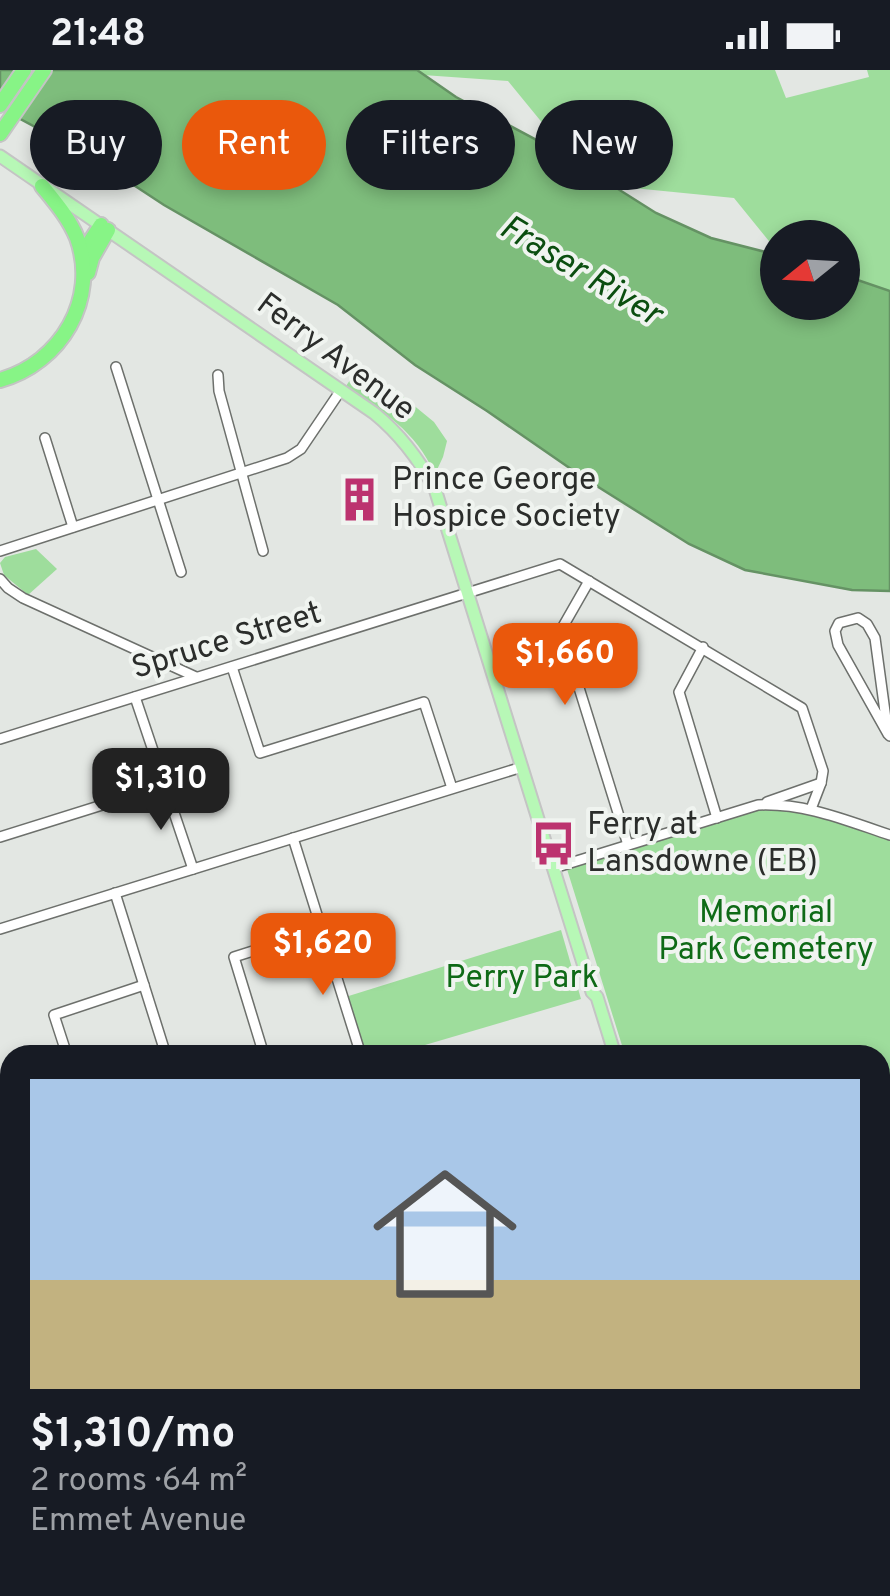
<!DOCTYPE html>
<html lang="en">
<head>
<meta charset="utf-8">
<style>
	:root { --surface:#171b24; --page:#20242c; --text:#f1f3f6; --muted:#9ea1a6; --accent:#ea580c }
	body { margin:0; font-family:Overpass,sans-serif; background:var(--page); color:var(--text); height:100vh; display:flex; flex-direction:column; font-size:38px; white-space:nowrap }
	* { box-sizing:border-box; margin:0 }
	p { font-size:32px; color:var(--muted) }
	.icon { flex:none; width:55px; height:55px; fill:none; stroke:currentColor; stroke-width:2; stroke-linecap:round; stroke-linejoin:round }
	.map { position:relative; flex:1; overflow:hidden }
	.sheet { position:absolute; left:0px; top:975px; width:890px; height:552px; display:flex; flex-direction:column; background:var(--surface); border-radius:30px 30px 0 0; box-shadow:0 5px 15px #0003 }
	.sheet>* { flex:none }
	.hud { position:absolute; left:30px; top:30px; width:830px; height:90px; display:flex; gap:20px }
	.needle { width:65px; rotate:252deg }
	.controls { position:absolute; left:760px; top:150px; display:grid; gap:20px }
	.controls a { display:grid; place-items:center; width:100px; height:100px; border-radius:50%; background:var(--surface); box-shadow:0 5px 15px #0003; font-size:50px }
	.price { position:absolute; translate:-50% -85px; padding:0 22px; border-radius:20px; background:var(--accent); color:#fff; font-size:32px; line-height:65px; filter:drop-shadow(0 2px 5px #0008) }
	.price::after { content:''; position:absolute; left:50%; top:60px; width:30px; height:22px; margin-left:-15px; background:inherit; clip-path:polygon(0 0,100% 0,50% 100%) }
	.price.current { background:#222; color:#fff }
	ul { padding:0; list-style:none }
	li { display:grid; align-content:center; gap:20px; height:530px; padding:0 30px }
	li span { display:grid; place-items:center; height:310px; border-radius:0px; color:#555 }
	li>.icon { margin-inline-start:auto }
	span .icon { width:180px; height:180px; fill:#fffc; stroke-width:1 }
	li b { font-size:42px }
	.pill { padding:0 35px; border-radius:45px; background:var(--surface); box-shadow:0 5px 15px #0003; font-size:35px; line-height:90px }
	.pill.current { background:var(--accent); color:#fff }
	.status { display:flex; justify-content:space-between; align-items:center; height:70px; padding:0 50px; background:var(--surface); direction:ltr }
	.status svg { height:28px; fill:currentColor }
	.map>svg:first-child { display:block }
	.green { fill:#9edd9c }
	.water { fill:#7ebd7c; stroke:#659264; stroke-width:2.5 }
	.lines { fill:none; stroke-linecap:round; stroke-linejoin:round }
	.minor-casing { stroke:#6d706c; stroke-width:12 }
	.major-casing { stroke:#c4c4c4; stroke-width:15 }
	.highway-casing { stroke:#c4c4c4; stroke-width:18 }
	.minor { stroke:#fff; stroke-width:9 }
	.major { stroke:#b7f8b6; stroke-width:11 }
	.highway { stroke:#87f486; stroke-width:14 }
	.labels { text-anchor:middle; dominant-baseline:central; stroke-width:8; stroke-linejoin:round; paint-order:stroke }
	.street-label { font-size:32px; fill:#2b2d2b; stroke:#f0f4f0 }
	.poi-label { font-size:32px; fill:#2b2d2b; stroke:#f0f4f0; text-anchor:start }
	.park-label { font-size:32px; fill:#0e6a16; stroke:#f0f4f0 }
	.water-label { font-size:35px; font-style:italic; fill:#0b4e10; stroke:#f0f4f0 }
</style>
</head>
<body>
<div class="status"><b>21:48</b><svg viewBox="0 0 49 12"><path d="M0 12V9h3v3zM5 12V6h3v6zM10 12V3h3v9zM15 12V0h3v12zM26 1h20v11H26zM47 4h2v5h-2z"/></svg></div>
<div class="map">
<svg width="890" height="1526" viewBox="0 0 890 1526">
	<rect width="100%" height="100%" fill="#e3e7e3"/>
	<!-- green -->
	<g class="green">
		<path d="M417 0H775L786 28 869 7 867 0H890V221L843 205 842 168H778L777 181 734 128 623 117 553 66 508 11 423 5Z"/>
		<path d="M354 304 395 320 434 352 447 371 443 387 435 404C415 360 383 342 346 316Z"/>
		<path d="M36 479 57 499 28 525 4 505 0 493 5 487Z"/>
		<path d="M756 734 815 743 890 770V1034L880 1036V985H625L566 796Z"/>
		<path d="M561 860 581 929 391 985H357L339 929Z"/>
		<path d="M890 1266V1526H886L880 1513V1269Z"/>
		<path d="M221 1518H854L858 1526H194Z"/>
	</g>
	<!-- water -->
	<g class="water">
		<path d="M0 0H417L456 27 561 83 656 143 711 168 777 185 778 232H842L843 205 890 221V521L852 520 745 500 689 474 584 408 487 341 415 295 338 235 164 135 91 87 0 38Z"/>
		<path d="M675 1518H755L756 1526H659Z"/>
	</g>
	<g class="lines">
		<defs>
			<g id="minor">
				<path d="M116 297 181 502"/>
				<path d="M218 305 219 321 263 481"/>
				<path d="M45 368 73 457"/>
				<path d="M0 481 287 388 301 379 341 320"/>
				<path d="M0 509 8 518 23 528 196 607"/>
				<path d="M589 511 561 560 628 775"/>
				<path d="M703 577 679 622 717 748"/>
				<path d="M232 597 260 683 424 632 452 718"/>
				<path d="M135 627 193 799"/>
				<path d="M888 664 875 568 867 554 858 548 839 553 835 561 838 575 888 664 890 666"/>
				<path d="M0 669 560 494 802 638 823 701 821 713 811 739"/>
				<path d="M767 732 821 713"/>
				<path d="M0 767 166 715"/>
				<path d="M293 768 361 985"/>
				<path d="M554 798 758 735C806 733 845 750 890 765"/>
				<path d="M115 823 166 985"/>
				<path d="M0 859 522 697"/>
				<path d="M67 985 54 945 144 915"/>
				<path d="M264 985 234 887 322 859"/>
				<path d="M0 1189 10 1191"/>
				<path d="M191 1526 217 1518"/>
			</g>
			<g id="major">
				<path d="M0 86 374 343C401 365 419 389 435 419L592 922 597 927 615 985"/>
				<path d="M872 1518 875 1526"/>
			</g>
			<g id="highway">
				<path d="M0 35 24 0"/>
				<path d="M0 64 44 0"/>
				<path d="M82 184 101 155"/>
				<path d="M88 203 92 188 108 160"/>
				<path d="M0 310C61 293 99 229 77 168 69 148 55 132 42 116"/>
				<path d="M880 1043 890 1040"/>
				<path d="M880 1063 890 1069"/>
				<path d="M0 1314 10 1311"/>
				<path d="M0 1331 10 1327"/>
			</g>
		</defs>
		<!-- minor casing -->
		<use href="#minor" class="minor-casing"/>
		<!-- major casing -->
		<use href="#major" class="major-casing"/>
		<!-- highway casing -->
		<use href="#highway" class="highway-casing"/>
		<!-- minor -->
		<use href="#minor" class="minor"/>
		<!-- major -->
		<use href="#major" class="major"/>
		<!-- highway -->
		<use href="#highway" class="highway"/>
	</g>
	<!-- icons -->
	<defs>
		<symbol id="building-bare" viewBox="-9 -9 18 18"><path d="M-4-6H4V6H1V3H-1V6H-4ZM-2.5-4.3h1.7v1.8h-1.7ZM.8-4.3h1.7v1.8H.8ZM-2.5-1h1.7V.8h-1.7ZM.8-1h1.7V.8H.8Z" fill="#bc336f" stroke="#f0f4f0" stroke-width="2.5" paint-order="stroke"/></symbol>
		<symbol id="bus-bare" viewBox="-9 -9 18 18"><path d="M-5-6H5V4H4V6H2V4H-2V6H-4V4H-5ZM-3.5-4V0h7V-4ZM-3.5 1.2v1.5H-2V1.2ZM2 1.2v1.5H3.5V1.2Z" fill="#bc336f" stroke="#f0f4f0" stroke-width="2.5" paint-order="stroke"/></symbol>
	</defs>
	<g fill-rule="evenodd">
		<use href="#building-bare" x="328" y="398" width="63" height="63"/>
		<use href="#bus-bare" x="522" y="742" width="63" height="63"/>
	</g>
	<g class="labels">
		<!-- street labels -->
		<g class="street-label">
			<text transform="translate(335 288) rotate(37)">Ferry Avenue</text>
			<text transform="translate(227 572) rotate(-17)">Spruce Street</text>
		</g>
		<!-- poi labels -->
		<g class="poi-label">
			<text x="392" y="411">Prince George<tspan x="392" dy="37">Hospice Society</tspan></text>
			<text x="587" y="756">Ferry at<tspan x="587" dy="37">Lansdowne (EB)</tspan></text>
		</g>
		<!-- park labels -->
		<g class="park-label">
			<text x="766" y="844">Memorial<tspan x="766" dy="37">Park Cemetery</tspan></text>
			<text x="522" y="909">Perry Park</text>
		</g>
		<!-- water labels -->
		<g class="water-label">
			<text transform="translate(580 202) rotate(31)">Fraser River</text>
		</g>
	</g>
</svg>
<div class="controls">
<a><svg class="needle" viewBox="-14 -14 28 28"><path d="M0-13l5 13h-10z" fill="#e53935"/><path d="M0 13l5-13h-10z" fill="#9ea1a6"/></svg></a>
</div>
<b class="price" style="left:565px;top:638px">$1,660</b>
<b class="price current" style="left:161px;top:763px">$1,310</b>
<b class="price" style="left:323px;top:928px">$1,620</b>
<div class="hud">
<a class="pill">Buy</a>
<a class="pill current">Rent</a>
<a class="pill">Filters</a>
<a class="pill">New</a>
</div>
<section class="sheet">
<ul>
<li><span style="background:linear-gradient(#a9c7e8 65%,#c2b280 0)"><svg class="icon" aria-label="home" viewBox="0 0 24 24"><path d="M3 11l9-7 9 7M6 9v11h12V9"/></svg></span><div><b>$1,310/mo</b><p>2 rooms · 64 m²</p><p>Emmet Avenue</p></div></li>
</ul>
</section>
</div>
</body>
</html>
